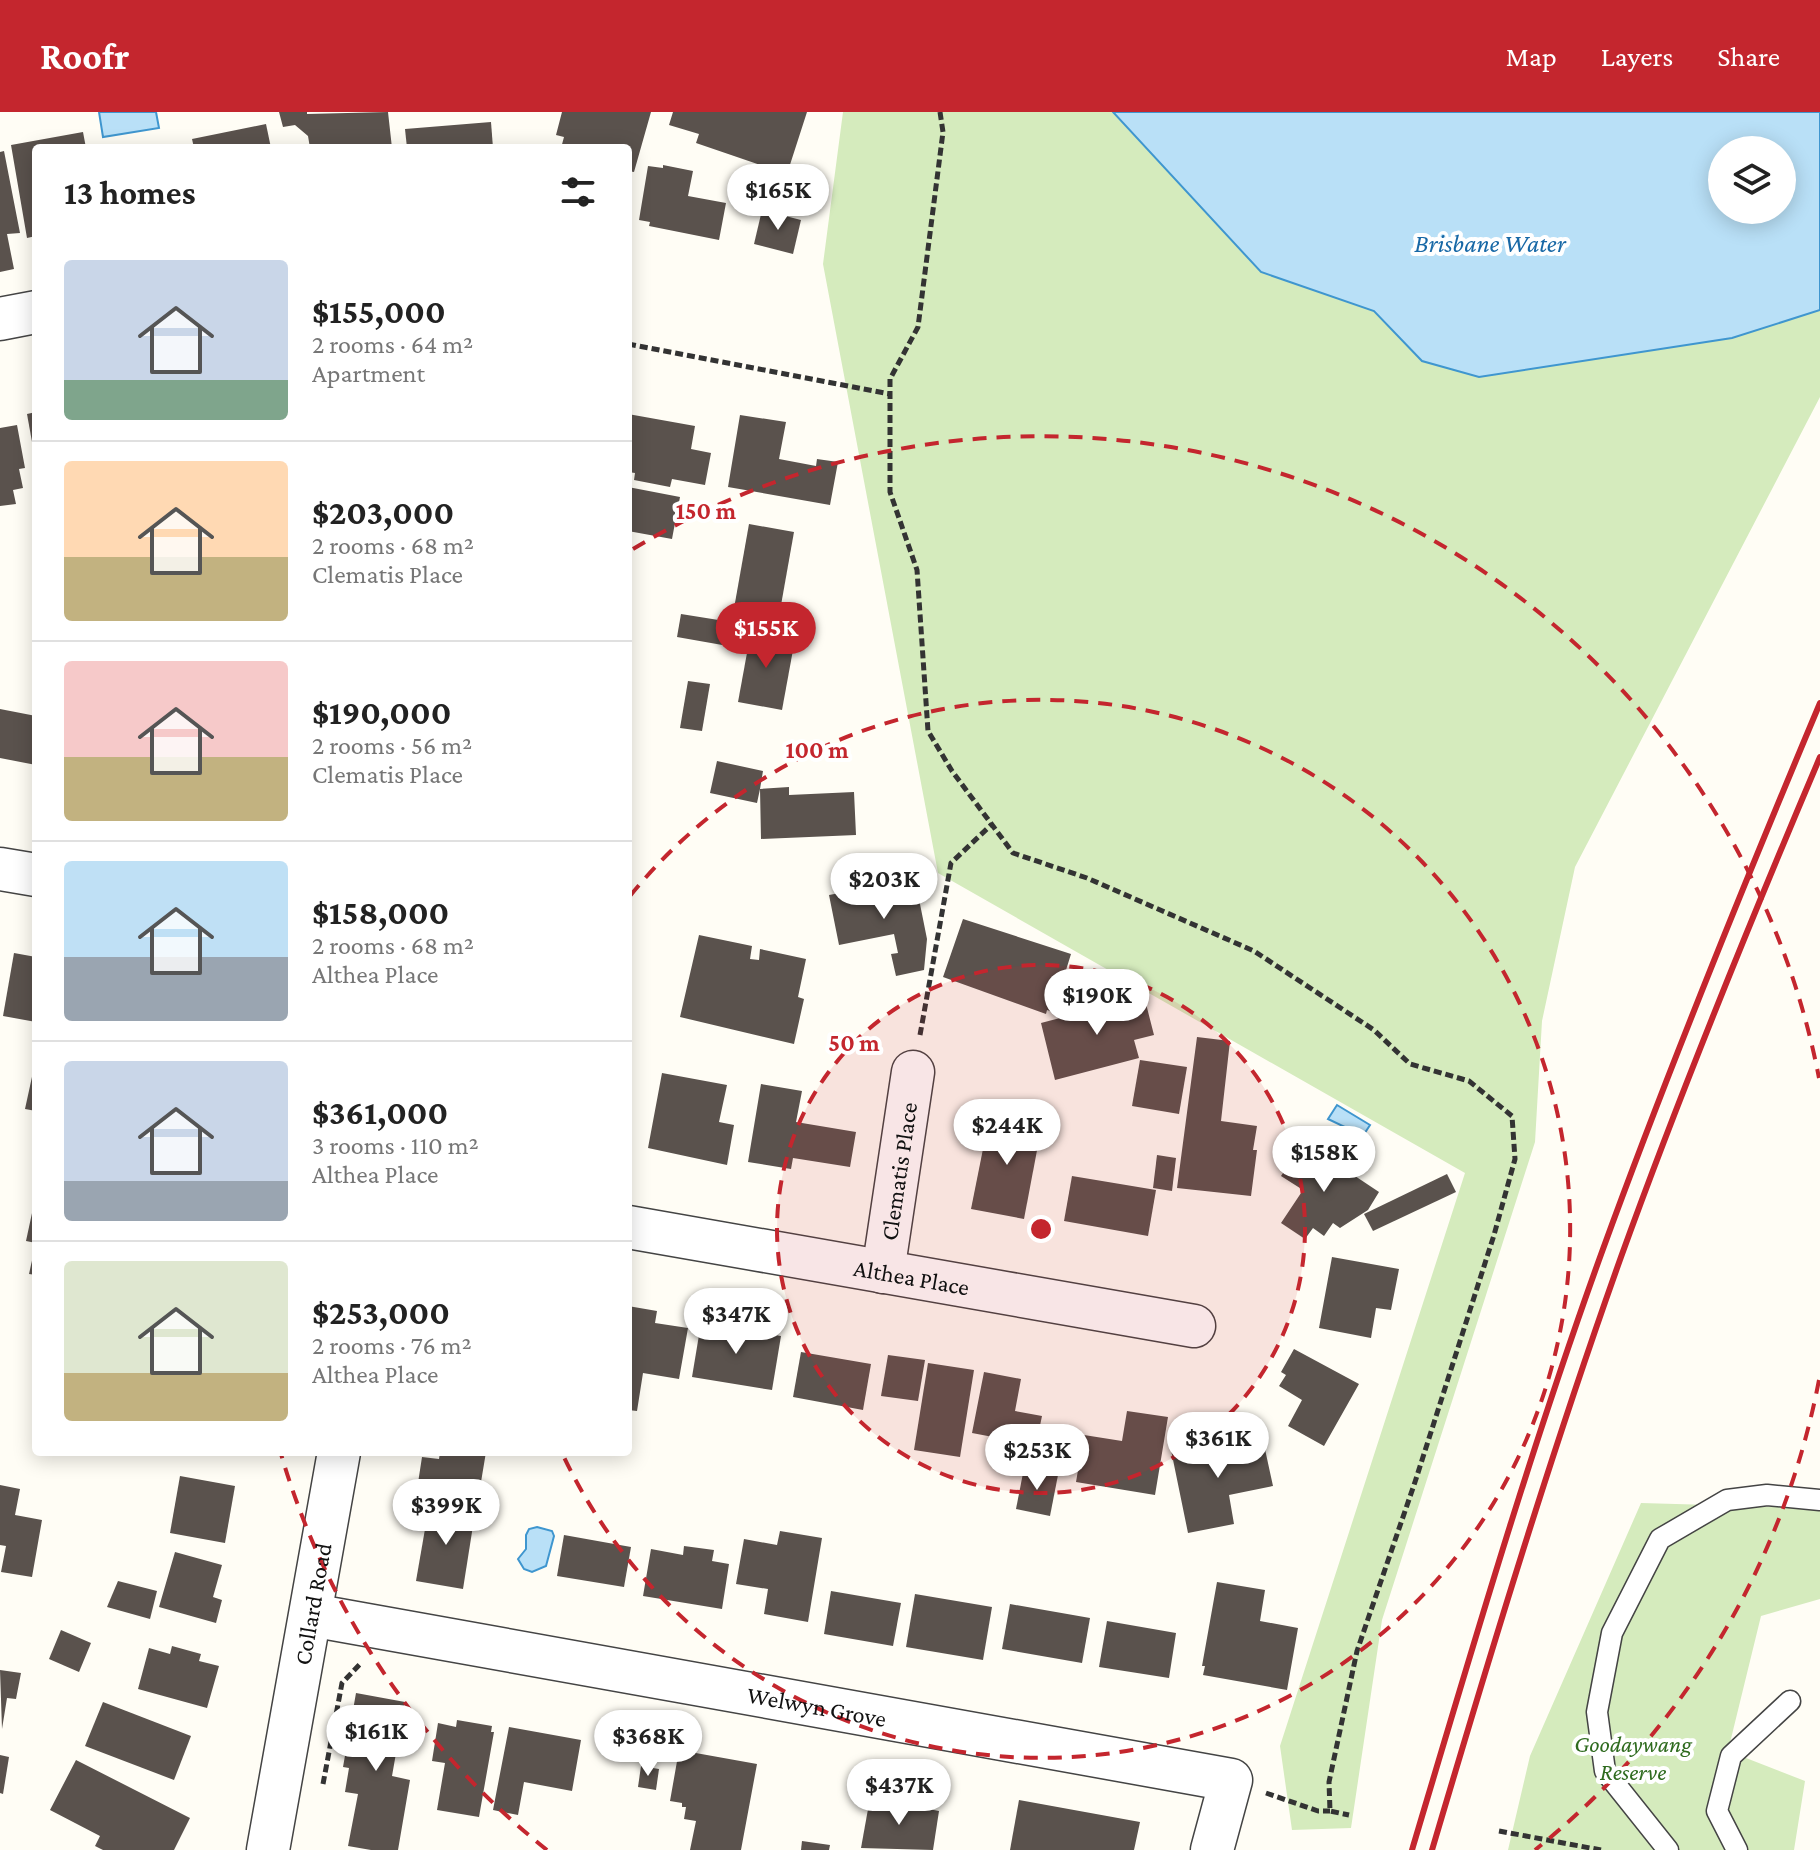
<!DOCTYPE html>
<html lang="en">
<head>
<meta charset="utf-8">
<style>
	:root { --surface:#fff; --page:#f2f2f2; --text:#222; --muted:#767676; --line:#e0e0e0; --accent:#c4262e }
	body { margin:0; font-family:"Crimson Pro",serif; background:var(--page); color:var(--text); height:100vh; display:flex; flex-direction:column; font-size:30px; white-space:nowrap }
	* { box-sizing:border-box; margin:0 }
	p { font-size:26px; color:var(--muted) }
	.icon { flex:none; width:44px; height:44px; fill:none; stroke:currentColor; stroke-width:2; stroke-linecap:round; stroke-linejoin:round }
	.map { position:relative; flex:1; overflow:hidden }
	.side { position:absolute; left:32px; top:32px; width:600px; height:1312px; display:flex; flex-direction:column; background:var(--surface); border-radius:8px; box-shadow:0 4px 20px #0003 }
	.side>* { flex:none }
	.controls { position:absolute; left:1708px; top:24px; display:grid; gap:16px }
	.controls a { display:grid; place-items:center; width:88px; height:88px; border-radius:50%; background:var(--surface); box-shadow:0 4px 20px #0003; font-size:40px }
	.price { position:absolute; translate:-50% -68px; padding:0 18px; border-radius:28px; background:#fff; color:#222; font-size:26px; line-height:52px; filter:drop-shadow(0 2px 4px #0008) }
	.price::after { content:''; position:absolute; left:50%; top:48px; width:24px; height:18px; margin-left:-12px; background:inherit; clip-path:polygon(0 0,100% 0,50% 100%) }
	.price.current { background:var(--accent); color:#fff }
	ul { padding:0; list-style:none }
	li { display:flex; align-items:center; gap:24px; height:200px; padding:0 32px }
	li+li { border-top:2px solid var(--line) }
	li span { display:grid; place-items:center; flex:none; width:224px; height:160px; border-radius:8px; color:#555 }
	li>.icon { margin-inline-start:auto }
	span .icon { width:96px; height:96px; fill:#fffc; stroke-width:1 }
	li b { font-size:34px }
	h2 { display:flex; justify-content:space-between; align-items:center; height:96px; padding:0 32px; font-size:34px }
	header { display:flex; align-items:center; gap:48px; box-sizing:border-box; height:112px; padding:0 40px; background:var(--accent); color:#fff }
	header strong { font-size:38px }
	nav { display:flex; gap:44px; margin-inline-start:auto; font-size:28px }
	.map>svg:first-child { display:block }
	.green { fill:#d5ebbd }
	.water { fill:#b9e0f7; stroke:#3f96cf; stroke-width:2; fill-rule:evenodd }
	.building { fill:#5a524d }
	.lines { fill:none; stroke-linecap:round; stroke-linejoin:round }
	.service-casing { stroke:#444; stroke-width:23 }
	.minor-casing { stroke:#444; stroke-width:45 }
	.path { stroke:#333; stroke-width:5; stroke-dasharray:8 4; stroke-linecap:butt }
	.service { stroke:#fff; stroke-width:20 }
	.minor { stroke:#fff; stroke-width:42 }
	.rail { stroke:#c4262e; stroke-width:6 }
	.ring { fill:none; stroke:#c4262e; stroke-width:4; stroke-dasharray:14 10 }
	.labels { text-anchor:middle; dominant-baseline:central; stroke-width:8; stroke-linejoin:round; paint-order:stroke }
	.street-label { font-size:24px; fill:#111; stroke:#fff }
	.park-label { font-size:24px; font-style:italic; fill:#2f6b1f; stroke:#fff }
	.water-label { font-size:26px; font-style:italic; fill:#1768a6; stroke:#fff }
	.centre { fill:#c4262e; stroke:#fff; stroke-width:4 }
	.ring-label { font-size:24px; text-anchor:middle; font-weight:bold; fill:#c4262e; stroke:#fff; stroke-width:8; stroke-linejoin:round; paint-order:stroke }
</style>
</head>
<body>
<header>
<strong>Roofr</strong>
<nav><a>Map</a><a>Layers</a><a>Share</a></nav>
</header>
<div class="map">
<svg width="1820" height="1738" viewBox="0 0 1820 1738">
	<rect width="100%" height="100%" fill="#fffdf5"/>
	<!-- green -->
	<g class="green">
		<path d="M843 0H1113L1261 160 1374 199 1422 249 1479 265 1732 226 1820 198V285L1575 755 1542 909 1535 1030 1382 1508 1351 1716 1292 1718 1280 1634 1465 1061 938 761 823 152Z"/>
		<path d="M1641 1391 1820 1396V1487L1761 1504 1728 1639 1805 1669 1794 1738H1508L1530 1644Z"/>
	</g>
	<!-- water -->
	<g class="water">
		<path d="M99 0H156L159 16 103 25Z"/>
		<path d="M1113 0H1820V198L1732 226 1479 265 1422 249 1374 199 1261 160ZM1782 38V98H1722V38Z"/>
		<path d="M1337 993 1370 1013 1359 1030 1345 1015 1328 1007Z"/>
		<path d="M537 1415 552 1419 554 1424 546 1454 532 1460 524 1457 518 1447 526 1437V1423L529 1417Z"/>
	</g>
	<!-- building -->
	<g class="building">
		<path d="M279 0H307V2L388 0 392 36H310L308 24 295 13 283 15Z"/>
		<path d="M562 0H651L634 60 628 59V36H598L594 33 593 36H561L564 25 556 23Z"/>
		<path d="M673 0H807L787 62 696 31 699 22 669 13Z"/>
		<path d="M491 10 493 36H407L405 17Z"/>
		<path d="M266 12 271 36H194L192 27Z"/>
		<path d="M83 20 86 36H36V124L27 126 11 33Z"/>
		<path d="M4 39 20 121 7 122 14 157 0 160V40Z"/>
		<path d="M663 53 693 59 688 84 726 91 719 128 649 114 650 110 639 108 648 54 663 56Z"/>
		<path d="M762 98 801 108 793 142 754 132Z"/>
		<path d="M36 300V341H34L27 302Z"/>
		<path d="M628 302 695 314 691 337 711 341 705 373 672 367 670 375 634 368 635 361 628 360Z"/>
		<path d="M740 303 786 310 779 347 816 354 817 347 838 350 830 393 728 375Z"/>
		<path d="M17 313 25 356 19 357 23 376 13 378 16 392 0 394V316Z"/>
		<path d="M628 375 680 385 672 427 628 419Z"/>
		<path d="M749 412 794 420 778 510 733 502Z"/>
		<path d="M681 502 731 510 728 534 677 525Z"/>
		<path d="M751 519 795 527 782 598 738 590Z"/>
		<path d="M688 569 710 572 702 619 680 616Z"/>
		<path d="M0 597 36 604V653L0 646Z"/>
		<path d="M717 649 763 659 760 677 789 675V683L854 680 856 723 761 727 760 677 757 691 710 681Z"/>
		<path d="M915 767 927 827 924 858 896 864 891 842 898 841 894 822 839 833 829 783Z"/>
		<path d="M963 807 1071 842 1053 900 1047 898 1046 902 943 865Z"/>
		<path d="M699 823 752 834 750 847 759 848 760 837 806 847 798 885 804 887 794 932 680 905Z"/>
		<path d="M14 841 36 845V910L3 904Z"/>
		<path d="M1144 884 1154 923 1134 928 1139 946 1055 968 1041 911Z"/>
		<path d="M1197 925 1230 929 1221 1009 1257 1014 1253 1038H1257L1251 1084 1177 1076Z"/>
		<path d="M1140 948 1187 955 1179 1002 1132 994Z"/>
		<path d="M35 951H36V999L25 997Z"/>
		<path d="M662 961 727 973 719 1010 734 1013 727 1053 648 1036Z"/>
		<path d="M761 972 802 979 796 1010 856 1020 850 1055 793 1046 791 1057 748 1050Z"/>
		<path d="M990 1002 1042 1012 1024 1107 971 1097Z"/>
		<path d="M1304 1030 1379 1080 1368 1098 1340 1116 1333 1111 1324 1124 1313 1116 1305 1127 1281 1111 1303 1078 1281 1064Z"/>
		<path d="M1157 1043 1176 1046 1172 1079 1153 1076Z"/>
		<path d="M1447 1062 1456 1080 1373 1119 1364 1102Z"/>
		<path d="M1072 1064 1156 1078 1148 1124 1064 1109Z"/>
		<path d="M32 1101 36 1102V1131L26 1129Z"/>
		<path d="M35 1135H36V1163L29 1162Z"/>
		<path d="M1332 1145 1399 1157 1391 1198 1376 1196 1371 1226 1319 1216Z"/>
		<path d="M628 1194 657 1199 655 1211 688 1216 679 1267 643 1261 637 1299 628 1298Z"/>
		<path d="M701 1211 781 1224 772 1278 692 1265Z"/>
		<path d="M1294 1237 1359 1272 1324 1334 1288 1314 1302 1288 1279 1274 1286 1263 1281 1260Z"/>
		<path d="M801 1240 871 1252 863 1298 793 1285Z"/>
		<path d="M888 1243 925 1248 918 1289 881 1284Z"/>
		<path d="M928 1251 974 1258 960 1345 914 1338Z"/>
		<path d="M984 1260 1021 1267 1015 1299 1042 1304 1036 1333 972 1321Z"/>
		<path d="M1127 1299 1168 1305 1155 1383 1076 1370 1084 1323 1122 1329Z"/>
		<path d="M1263 1328 1273 1374 1229 1383 1234 1412 1188 1421 1171 1338 1216 1329 1217 1337Z"/>
		<path d="M440 1340H486L477 1394 416 1384 422 1345 439 1347Z"/>
		<path d="M1024 1356 1058 1363 1050 1404 1016 1397Z"/>
		<path d="M180 1364 235 1374 225 1431 170 1421Z"/>
		<path d="M0 1373 20 1377 15 1403 42 1408 32 1465 1 1460 6 1434 0 1433Z"/>
		<path d="M429 1394 475 1401 463 1477 416 1469Z"/>
		<path d="M780 1419 822 1426 808 1510 764 1502 768 1477 736 1472 744 1427 777 1433Z"/>
		<path d="M564 1423 631 1435 624 1475 557 1464Z"/>
		<path d="M684 1434 714 1438 712 1449 729 1452 722 1497 643 1484 651 1437 683 1443Z"/>
		<path d="M175 1440 222 1453 213 1485 222 1488 216 1511 159 1495Z"/>
		<path d="M118 1469 157 1479 150 1507 107 1495Z"/>
		<path d="M1217 1470 1265 1478 1260 1509 1298 1516 1287 1578 1203 1563 1205 1554H1202Z"/>
		<path d="M831 1479 901 1491 893 1534 824 1522Z"/>
		<path d="M915 1482 992 1495 983 1548 906 1535Z"/>
		<path d="M1010 1492 1090 1506 1082 1551 1002 1537Z"/>
		<path d="M1107 1509 1176 1521 1169 1566 1099 1555Z"/>
		<path d="M61 1518 91 1531 79 1560 49 1547Z"/>
		<path d="M172 1534 201 1542 199 1549 219 1554 207 1596 138 1577 149 1536 170 1542Z"/>
		<path d="M0 1558 21 1561 16 1587 7 1586 2 1617Z"/>
		<path d="M356 1581 405 1590 392 1664 410 1668 398 1738H371L348 1734 358 1682 345 1680 349 1656 343 1655Z"/>
		<path d="M103 1590 191 1624 174 1668 85 1634Z"/>
		<path d="M457 1608 492 1614 491 1620H494L479 1705 437 1698 445 1651 432 1649 438 1611 456 1615Z"/>
		<path d="M509 1615 581 1628 572 1679 524 1670 518 1703 493 1698Z"/>
		<path d="M679 1638 757 1652 741 1738H690L696 1709 684 1707 686 1695H682V1691L670 1689Z"/>
		<path d="M0 1643 9 1645 3 1682 0 1681Z"/>
		<path d="M76 1648 190 1706 174 1738H103L95 1734 100 1724 50 1698Z"/>
		<path d="M641 1654 659 1657 656 1678 638 1675Z"/>
		<path d="M870 1686 939 1699 933 1738 861 1736Z"/>
		<path d="M1019 1688 1140 1710 1134 1738H1010Z"/>
		<path d="M802 1729 830 1733 829 1738H801Z"/>
	</g>
	<g class="lines">
		<defs>
			<g id="service">
				<path d="M1668 1738 1605 1659 1597 1600 1612 1521 1660 1427 1727 1388 1767 1383 1820 1388"/>
				<path d="M1737 1738 1717 1699 1731 1644 1790 1589"/>
			</g>
			<g id="minor">
				<path d="M0 207 36 200"/>
				<path d="M0 757 36 763"/>
				<path id="s1" d="M628 1115 1194 1214"/>
				<path id="s2" d="M883 1160 913 960"/>
				<path id="s3" d="M311 1503 1231 1668 1212 1738"/>
				<path id="s4" d="M268 1738 339 1340"/>
			</g>
		</defs>
		<!-- service casing -->
		<use href="#service" class="service-casing"/>
		<!-- minor casing -->
		<use href="#minor" class="minor-casing"/>
		<!-- path -->
		<g class="path">
			<path d="M940 0 943 20 918 215 890 267V380L917 458 928 619 952 659 1013 741 1087 766 1254 839 1374 918 1410 952 1469 969 1512 1004 1515 1047 1494 1123 1415 1370 1357 1539 1329 1670 1330 1699 1349 1703"/>
			<path d="M628 232 890 282"/>
			<path d="M920 923 951 751 992 712"/>
			<path d="M323 1672 342 1571 361 1551"/>
			<path d="M1266 1681 1318 1699H1330"/>
			<path d="M1499 1719 1601 1738"/>
		</g>
		<!-- service -->
		<use href="#service" class="service"/>
		<!-- minor -->
		<use href="#minor" class="minor"/>
		<!-- rail -->
		<g class="rail">
			<path d="M1412 1738C1472 1537 1531 1335 1603 1137 1670 953 1744 772 1820 591"/>
			<path d="M1432 1738C1491 1539 1551 1341 1621 1145 1682 976 1750 810 1820 645"/>
		</g>
	</g>
	<!-- distance rings -->
	<circle cx="1041" cy="1117" r="264" fill="#c4262e" fill-opacity=".12"/>
	<g class="ring">
		<circle cx="1041" cy="1117" r="264"/>
		<path d="M630 784A529 529 0 1 1 562 1341"/>
		<path d="M1819 1268A793 793 0 0 1 1535 1738M547 1738A793 793 0 0 1 281 1342M633 437A793 793 0 0 1 1819 966"/>
	</g>
	<g class="labels">
		<!-- street labels -->
		<g class="street-label">
			<text stroke="none"><textPath href="#s2" startOffset="102">Clematis Place</textPath></text>
			<text stroke="none"><textPath href="#s1" startOffset="288">Althea Place</textPath></text>
			<text stroke="none"><textPath href="#s4" startOffset="250">Collard Road</textPath></text>
			<text stroke="none"><textPath href="#s3" startOffset="514">Welwyn Grove</textPath></text>
		</g>
		<!-- park labels -->
		<g class="park-label">
			<text x="1633" y="1631">Goodaywang<tspan x="1633" dy="28">Reserve</tspan></text>
		</g>
		<!-- water labels -->
		<g class="water-label">
			<text x="1490" y="131">Brisbane Water</text>
		</g>
	</g>
	<circle cx="1041" cy="1117" r="12" class="centre"/>
	<g class="ring-label">
		<text x="706" y="407">150 m</text>
		<text x="817" y="646">100 m</text>
		<text x="854" y="939">50 m</text>
	</g>
</svg>
<div class="controls">
<a><svg class="icon" aria-label="layers" viewBox="0 0 24 24"><path d="M12 4l9 5-9 5-9-5zM3 14l9 5 9-5"/></svg></a>
</div>
<b class="price" style="left:778px;top:120px">$165K</b>
<b class="price current" style="left:766px;top:558px">$155K</b>
<b class="price" style="left:884px;top:809px">$203K</b>
<b class="price" style="left:1097px;top:925px">$190K</b>
<b class="price" style="left:1007px;top:1055px">$244K</b>
<b class="price" style="left:1324px;top:1082px">$158K</b>
<b class="price" style="left:736px;top:1244px">$347K</b>
<b class="price" style="left:1218px;top:1368px">$361K</b>
<b class="price" style="left:1037px;top:1380px">$253K</b>
<b class="price" style="left:446px;top:1435px">$399K</b>
<b class="price" style="left:376px;top:1661px">$161K</b>
<b class="price" style="left:648px;top:1666px">$368K</b>
<b class="price" style="left:899px;top:1715px">$437K</b>
<section class="side">
<h2>13 homes<svg class="icon" aria-label="filters" viewBox="0 0 24 24"><path d="M4 7h16M4 17h16"/><circle cx="9" cy="7" r="2"/><circle cx="15" cy="17" r="2"/></svg></h2>
<ul>
<li><span style="background:linear-gradient(#c9d6e8 75%,#7fa58c 0)"><svg class="icon" aria-label="home" viewBox="0 0 24 24"><path d="M3 11l9-7 9 7M6 9v11h12V9"/></svg></span><div><b>$155,000</b><p>2 rooms · 64 m²</p><p>Apartment</p></div></li>
<li><span style="background:linear-gradient(#ffd9b3 60%,#c2b280 0)"><svg class="icon" aria-label="home" viewBox="0 0 24 24"><path d="M3 11l9-7 9 7M6 9v11h12V9"/></svg></span><div><b>$203,000</b><p>2 rooms · 68 m²</p><p>Clematis Place</p></div></li>
<li><span style="background:linear-gradient(#f6c9c9 60%,#c2b280 0)"><svg class="icon" aria-label="home" viewBox="0 0 24 24"><path d="M3 11l9-7 9 7M6 9v11h12V9"/></svg></span><div><b>$190,000</b><p>2 rooms · 56 m²</p><p>Clematis Place</p></div></li>
<li><span style="background:linear-gradient(#bfe0f5 60%,#9aa5b1 0)"><svg class="icon" aria-label="home" viewBox="0 0 24 24"><path d="M3 11l9-7 9 7M6 9v11h12V9"/></svg></span><div><b>$158,000</b><p>2 rooms · 68 m²</p><p>Althea Place</p></div></li>
<li><span style="background:linear-gradient(#c9d6e8 75%,#9aa5b1 0)"><svg class="icon" aria-label="home" viewBox="0 0 24 24"><path d="M3 11l9-7 9 7M6 9v11h12V9"/></svg></span><div><b>$361,000</b><p>3 rooms · 110 m²</p><p>Althea Place</p></div></li>
<li><span style="background:linear-gradient(#dfe7d0 70%,#c2b280 0)"><svg class="icon" aria-label="home" viewBox="0 0 24 24"><path d="M3 11l9-7 9 7M6 9v11h12V9"/></svg></span><div><b>$253,000</b><p>2 rooms · 76 m²</p><p>Althea Place</p></div></li>
</ul>
</section>
</div>
</body>
</html>
